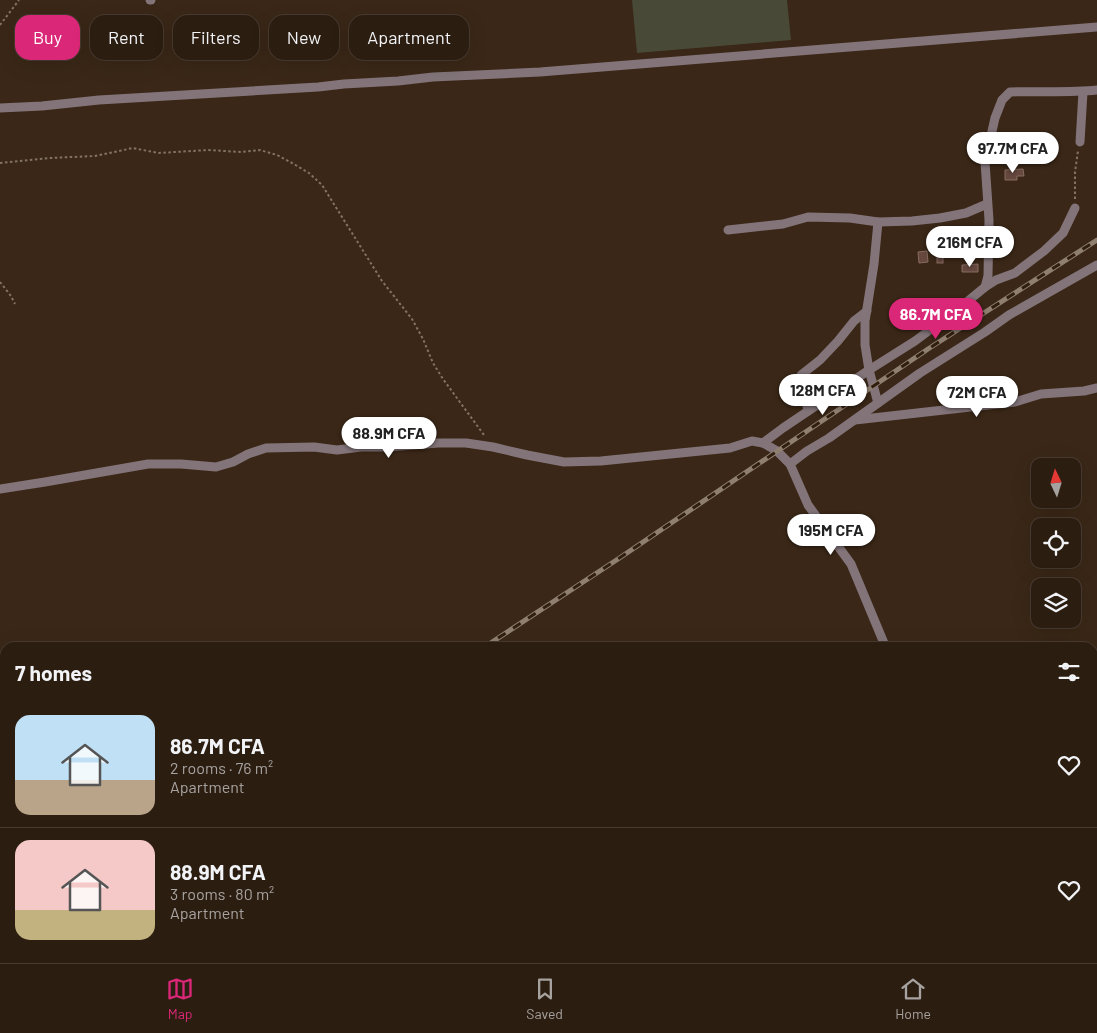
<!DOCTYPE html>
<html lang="en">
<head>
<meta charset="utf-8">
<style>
	:root { --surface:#2c1d11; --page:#382a1f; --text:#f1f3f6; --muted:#a6a29f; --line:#483b31; --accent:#db2777 }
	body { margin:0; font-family:Barlow,sans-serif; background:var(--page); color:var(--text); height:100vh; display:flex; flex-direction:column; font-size:19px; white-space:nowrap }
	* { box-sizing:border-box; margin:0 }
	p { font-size:16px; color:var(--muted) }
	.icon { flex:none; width:28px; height:28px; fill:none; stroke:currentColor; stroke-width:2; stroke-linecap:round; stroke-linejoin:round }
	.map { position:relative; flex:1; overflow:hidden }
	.sheet { position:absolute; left:0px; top:642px; width:1098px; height:321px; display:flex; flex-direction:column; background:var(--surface); border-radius:15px 15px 0 0; box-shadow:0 5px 20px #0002,0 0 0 1px var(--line) }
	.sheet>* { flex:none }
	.top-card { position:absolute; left:15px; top:15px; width:500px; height:45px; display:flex; gap:10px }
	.needle { width:32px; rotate:356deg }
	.fabs { position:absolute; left:1031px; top:458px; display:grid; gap:10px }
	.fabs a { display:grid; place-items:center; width:50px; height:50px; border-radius:10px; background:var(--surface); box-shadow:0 5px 20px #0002,0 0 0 1px var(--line); font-size:25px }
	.price { position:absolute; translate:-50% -42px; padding:0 11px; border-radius:18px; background:#fff; color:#222; font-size:16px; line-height:32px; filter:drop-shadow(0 1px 2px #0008) }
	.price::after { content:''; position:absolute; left:50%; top:30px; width:15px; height:11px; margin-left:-8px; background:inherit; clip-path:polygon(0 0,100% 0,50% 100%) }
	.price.on { background:var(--accent); color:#fff }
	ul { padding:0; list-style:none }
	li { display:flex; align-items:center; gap:15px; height:125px; padding:0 15px }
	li+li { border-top:1px solid var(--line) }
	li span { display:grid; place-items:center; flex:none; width:140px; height:100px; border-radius:15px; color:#555 }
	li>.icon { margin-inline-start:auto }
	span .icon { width:60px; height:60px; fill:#fffc; stroke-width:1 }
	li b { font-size:21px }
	h2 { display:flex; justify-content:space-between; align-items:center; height:60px; padding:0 15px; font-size:21px }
	.chip { padding:0 18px; border-radius:15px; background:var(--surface); box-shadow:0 5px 20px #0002,0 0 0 1px var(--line); font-size:18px; line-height:45px }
	.chip.on { background:var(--accent); color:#fff }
	.menu { display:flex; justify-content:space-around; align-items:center; height:70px; border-top:1px solid var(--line); background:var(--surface); font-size:14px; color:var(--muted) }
	.menu a { display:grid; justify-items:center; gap:2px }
	.menu .on { color:var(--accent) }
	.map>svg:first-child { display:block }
	.green { fill:#484a37 }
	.building { fill:#66483f; stroke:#866b61 }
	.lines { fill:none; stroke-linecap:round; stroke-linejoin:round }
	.path { stroke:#837365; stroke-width:2; stroke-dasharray:2.5 2.5; stroke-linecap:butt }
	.minor { stroke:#827479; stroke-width:9 }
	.rail-casing { stroke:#8f7f71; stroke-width:5 }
	.rail { stroke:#301e0e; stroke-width:3; stroke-dasharray:9; stroke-linecap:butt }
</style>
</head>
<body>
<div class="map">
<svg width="1097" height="963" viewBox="0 0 1097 963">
	<rect width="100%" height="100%" fill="#3a2717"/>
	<!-- green -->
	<path class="green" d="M632 0H787L791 40 637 53Z"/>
	<!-- building -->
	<g class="building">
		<path d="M1023 169 1024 176H1017V180H1005V170Z"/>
		<rect x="937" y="248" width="6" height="15"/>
		<path d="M927 251 928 262 919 263 918 252Z"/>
		<path d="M978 264V272H962V265Z"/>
		<path d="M907 313H923L924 329H907Z"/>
	</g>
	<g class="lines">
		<!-- path -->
		<g class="path">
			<path d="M0 25 19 0"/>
			<path d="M0 163 50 158 95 156 133 148 158 153 208 150 241 152 260 150 277 155 292 163 309 173 322 185 382 281 412 319 423 339 433 363 443 379 484 435"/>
			<path d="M1075 199V172L1078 151"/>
			<path d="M0 282 11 296 15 304"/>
		</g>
		<!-- minor -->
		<g class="minor">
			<path d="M150 0H151"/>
			<path d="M0 108 42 106 99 100 318 87 344 84 398 81 433 77 540 72 1097 27"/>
			<path d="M1080 142 1083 92"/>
			<path d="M728 230 783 224 808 217 850 218 878 222 912 221 940 218 966 213 987 204"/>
			<path d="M985 287 988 276 989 220 985 162 995 118 1002 100 1010 92C1039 91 1069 93 1097 90"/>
			<path d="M878 403 869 370 865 345V321L874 264 878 222"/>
			<path d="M808 411 801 375 820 360 838 341 854 321 867 311"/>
			<path d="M855 420 1015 402 1041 394 1084 391 1097 388"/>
			<path d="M763 443 783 428 869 370 915 341 962 306 985 287 996 280 1015 273 1044 251 1063 233 1075 208"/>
			<path d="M790 464 807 451 829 438 920 373 985 332 1009 315 1097 265"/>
			<path d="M0 489 45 482 148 464H181L216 467 233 462 248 454 266 448 314 447 337 450 361 447H388L438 443H466L493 447 527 455 564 462 601 461 730 448 752 441 763 443 777 451 790 464 808 505 851 564 886 648"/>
			<path d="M1092 812 1097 814"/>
			<path d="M0 877 5 876"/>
			<path d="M972 959 973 963"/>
			<path d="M133 963 134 959"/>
			<path d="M195 963 197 959"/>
		</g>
		<defs>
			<g id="rail">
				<path d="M483 648 618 559 928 349 1097 240"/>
				<path d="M176 963 178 959"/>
			</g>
		</defs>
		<!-- rail casing -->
		<use href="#rail" class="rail-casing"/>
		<!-- rail -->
		<use href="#rail" class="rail"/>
	</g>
</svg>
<div class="fabs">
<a><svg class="needle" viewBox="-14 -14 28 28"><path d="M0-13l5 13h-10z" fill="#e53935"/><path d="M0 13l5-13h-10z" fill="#a6a29f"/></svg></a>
<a><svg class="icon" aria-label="locate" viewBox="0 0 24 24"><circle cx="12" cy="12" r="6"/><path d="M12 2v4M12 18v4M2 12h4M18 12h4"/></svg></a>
<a><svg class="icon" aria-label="layers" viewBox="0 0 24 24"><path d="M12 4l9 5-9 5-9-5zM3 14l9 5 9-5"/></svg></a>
</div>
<b class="price" style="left:1013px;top:174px">97.7M CFA</b>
<b class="price" style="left:970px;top:268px">216M CFA</b>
<b class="price on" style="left:936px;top:340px">86.7M CFA</b>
<b class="price" style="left:823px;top:416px">128M CFA</b>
<b class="price" style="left:977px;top:418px">72M CFA</b>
<b class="price" style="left:389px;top:459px">88.9M CFA</b>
<b class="price" style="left:831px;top:556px">195M CFA</b>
<div class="top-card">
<a class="chip on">Buy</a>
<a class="chip">Rent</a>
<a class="chip">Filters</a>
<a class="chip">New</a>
<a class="chip">Apartment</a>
</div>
<section class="sheet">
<h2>7 homes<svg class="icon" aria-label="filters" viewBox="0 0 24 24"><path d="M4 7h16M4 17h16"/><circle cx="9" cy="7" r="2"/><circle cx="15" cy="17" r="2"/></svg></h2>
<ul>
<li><span style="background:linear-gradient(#bfe0f5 65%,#b9a48a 0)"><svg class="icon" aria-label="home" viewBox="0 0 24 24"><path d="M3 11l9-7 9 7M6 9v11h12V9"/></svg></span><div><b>86.7M CFA</b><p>2 rooms · 76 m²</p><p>Apartment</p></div><svg class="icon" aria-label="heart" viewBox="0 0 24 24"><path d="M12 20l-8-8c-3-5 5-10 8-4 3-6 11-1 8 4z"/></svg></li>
<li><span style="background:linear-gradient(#f6c9c9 70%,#c2b280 0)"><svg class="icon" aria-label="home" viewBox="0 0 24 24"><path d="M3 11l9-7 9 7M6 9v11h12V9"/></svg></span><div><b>88.9M CFA</b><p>3 rooms · 80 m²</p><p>Apartment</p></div><svg class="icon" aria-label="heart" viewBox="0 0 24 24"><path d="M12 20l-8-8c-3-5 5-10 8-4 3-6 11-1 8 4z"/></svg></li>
</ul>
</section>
</div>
<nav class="menu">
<a class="on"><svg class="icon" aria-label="map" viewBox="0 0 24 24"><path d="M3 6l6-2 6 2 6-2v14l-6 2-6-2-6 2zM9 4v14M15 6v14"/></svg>Map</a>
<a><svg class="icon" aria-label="saved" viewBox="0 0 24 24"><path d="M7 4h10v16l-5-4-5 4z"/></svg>Saved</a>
<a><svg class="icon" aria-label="home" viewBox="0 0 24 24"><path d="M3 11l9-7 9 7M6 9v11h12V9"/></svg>Home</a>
</nav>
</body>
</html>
